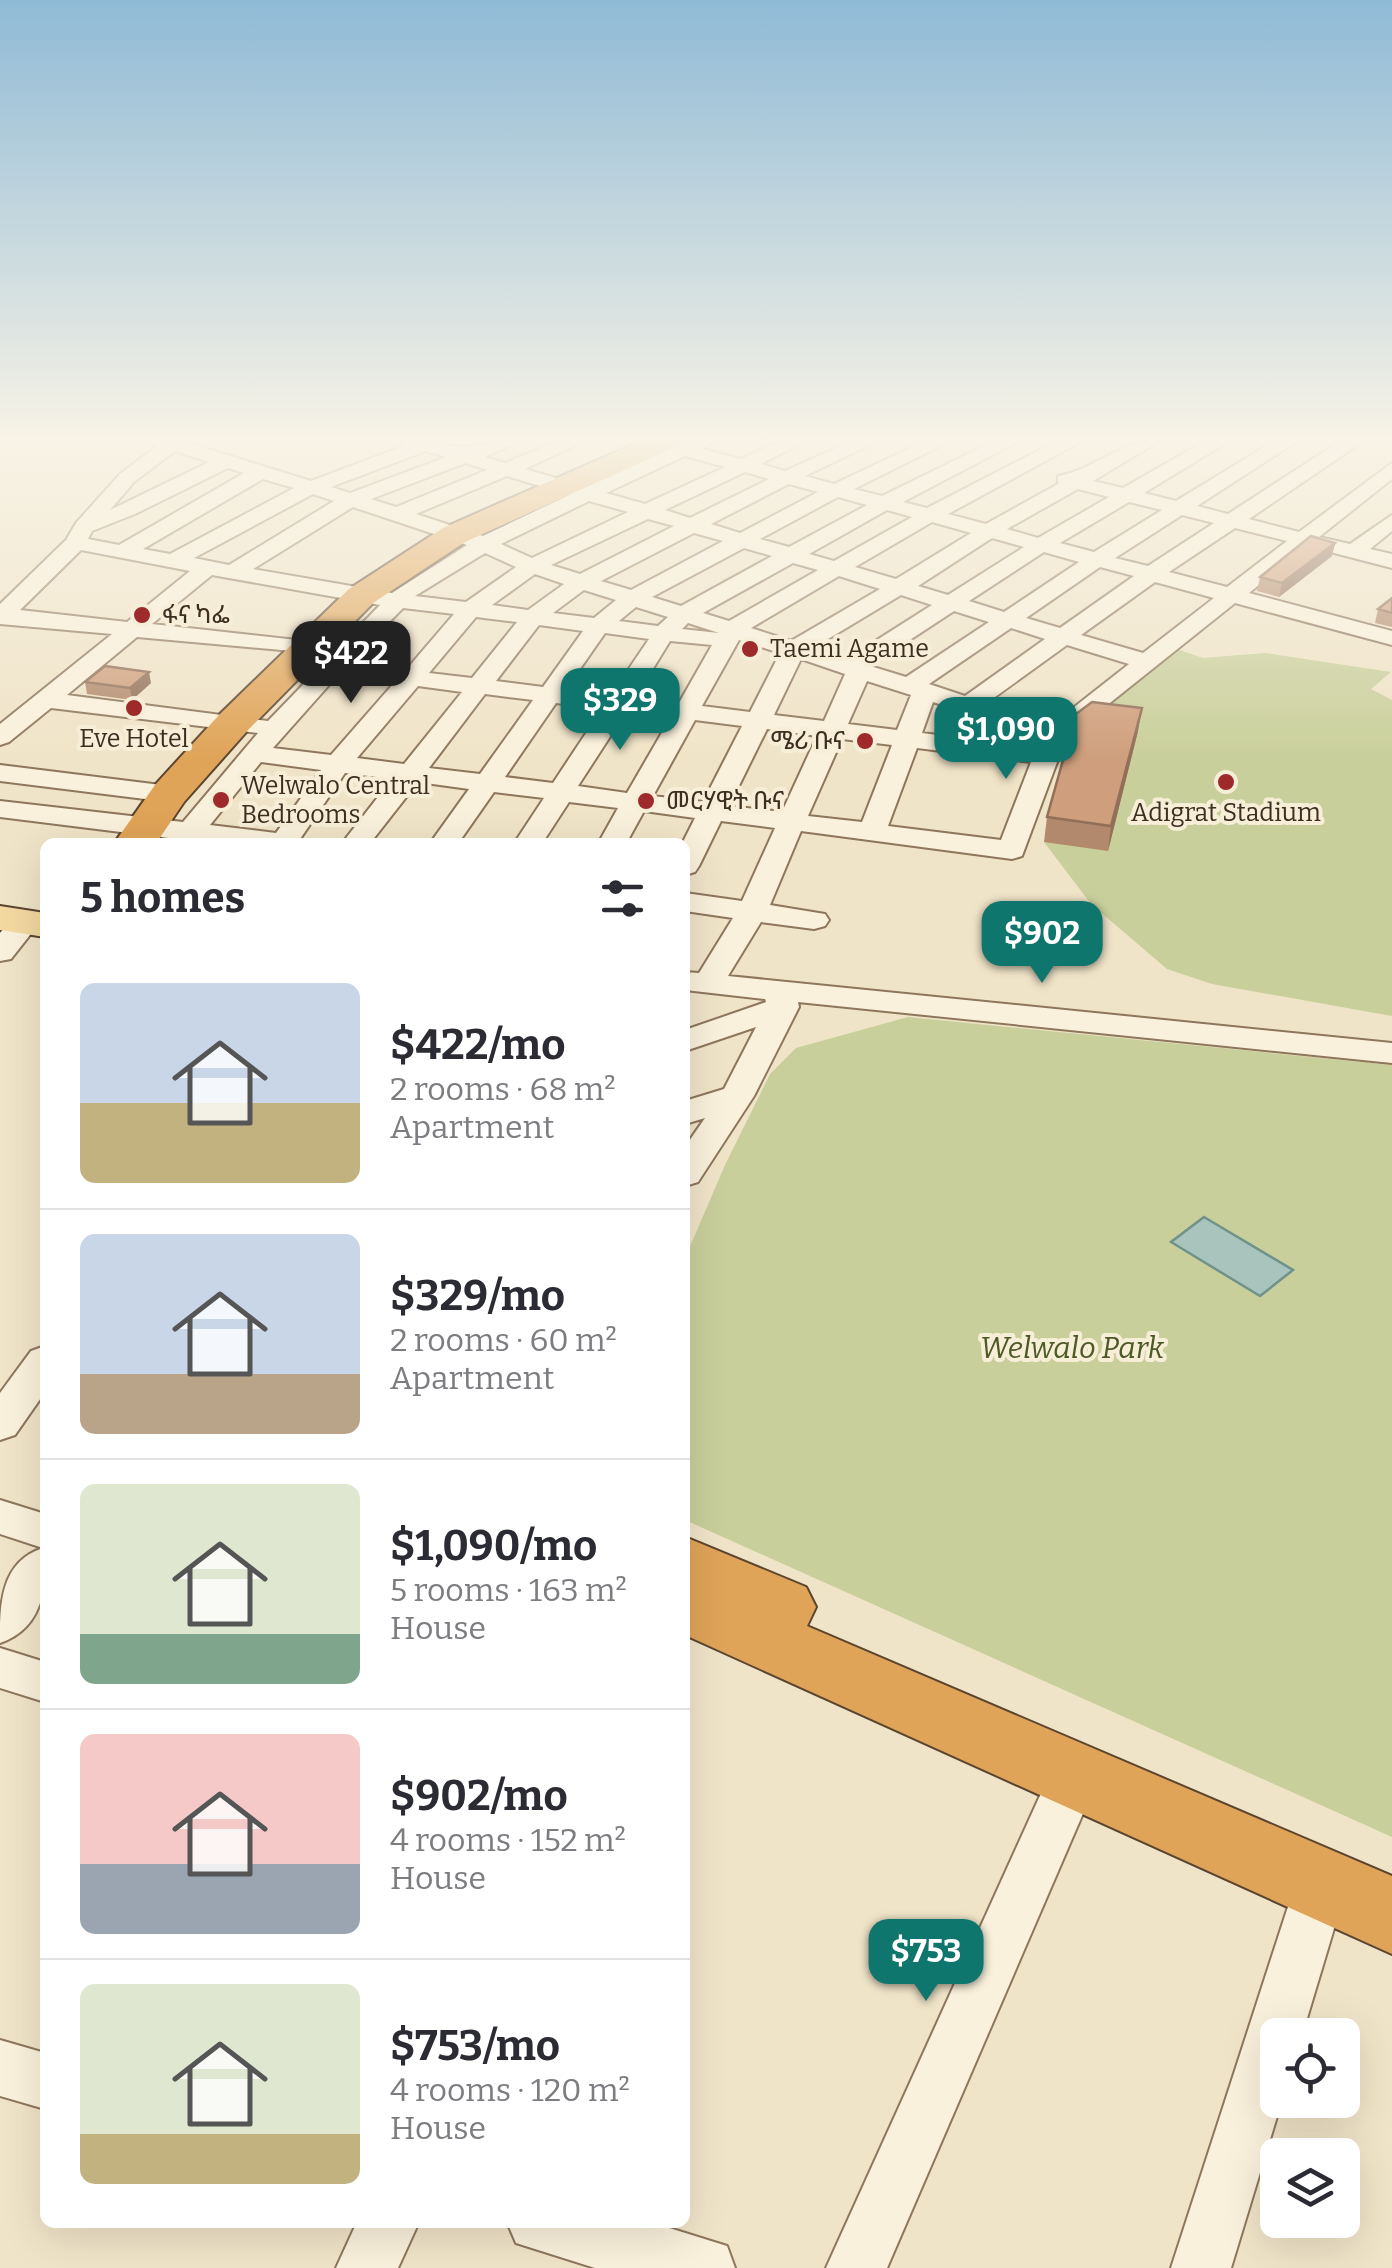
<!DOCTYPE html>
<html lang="en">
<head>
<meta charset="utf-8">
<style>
	:root { --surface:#fff; --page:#f2f2f3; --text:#2b2b33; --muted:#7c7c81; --line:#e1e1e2; --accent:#0f766e }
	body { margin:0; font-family:Bitter,"Noto Sans Ethiopic",serif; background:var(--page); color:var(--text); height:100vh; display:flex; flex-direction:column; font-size:38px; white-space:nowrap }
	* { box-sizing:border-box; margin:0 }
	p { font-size:32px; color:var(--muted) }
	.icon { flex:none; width:55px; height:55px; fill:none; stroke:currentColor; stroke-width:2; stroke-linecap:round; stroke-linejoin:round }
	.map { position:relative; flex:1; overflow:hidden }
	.drawer { position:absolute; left:40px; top:838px; width:650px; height:1390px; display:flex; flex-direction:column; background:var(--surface); border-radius:15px; box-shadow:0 10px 40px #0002 }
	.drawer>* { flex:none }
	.buttons { position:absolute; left:1260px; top:2018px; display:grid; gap:20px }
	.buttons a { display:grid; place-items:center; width:100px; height:100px; border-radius:15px; background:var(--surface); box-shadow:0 10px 40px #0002; font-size:50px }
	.price { position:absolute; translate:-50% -85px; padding:0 22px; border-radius:20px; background:var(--accent); color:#fff; font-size:32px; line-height:65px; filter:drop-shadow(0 2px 5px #0008) }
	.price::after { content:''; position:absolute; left:50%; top:60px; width:30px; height:22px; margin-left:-15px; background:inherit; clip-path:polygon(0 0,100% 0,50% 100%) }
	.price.current { background:#222; color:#fff }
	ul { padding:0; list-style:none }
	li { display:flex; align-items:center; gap:30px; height:250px; padding:0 40px }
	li+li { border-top:2px solid var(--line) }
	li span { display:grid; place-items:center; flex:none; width:280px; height:200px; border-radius:15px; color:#555 }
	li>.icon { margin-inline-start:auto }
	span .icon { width:120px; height:120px; fill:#fffc; stroke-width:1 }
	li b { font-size:42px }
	h2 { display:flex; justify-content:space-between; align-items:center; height:120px; padding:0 40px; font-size:42px }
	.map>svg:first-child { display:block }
	.green { fill:#c9cf9b }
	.water { fill:#a9c4bc; stroke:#6f938a; stroke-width:2.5 }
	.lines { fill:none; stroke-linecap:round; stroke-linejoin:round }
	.minor-casing { stroke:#8d765c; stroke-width:4 }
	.major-casing { stroke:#5b4430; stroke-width:4 }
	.highway-casing { stroke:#5b4430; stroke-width:4 }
	.minor { fill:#faf1dc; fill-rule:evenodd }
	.major { fill:#f3d9a0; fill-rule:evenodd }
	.highway { fill:#e0a458; fill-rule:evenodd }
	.wall { fill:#b2896c }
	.shaded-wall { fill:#916f58 }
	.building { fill:#cf9f7d; stroke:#916f58; stroke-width:2.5 }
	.poi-dot { fill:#9e2a2b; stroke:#f7eed8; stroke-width:4 }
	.labels { text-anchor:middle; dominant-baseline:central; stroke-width:8; stroke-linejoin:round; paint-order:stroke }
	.far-poi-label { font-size:25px; fill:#3d2e20; stroke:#f7eed8; text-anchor:start }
	.park-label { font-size:30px; font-style:italic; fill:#4d5a26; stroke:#f7eed8 }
</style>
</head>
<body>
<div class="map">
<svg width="1392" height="2268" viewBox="0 0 1392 2268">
	<rect width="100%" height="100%" fill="#f0e4c8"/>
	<!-- green -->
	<g class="green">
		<path d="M1171 647 1203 658 1265 653 1391 672 1371 689 1392 700V1016L1212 984 1167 969 1091 904 1044 842 1077 723Z"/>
		<path d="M908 1017 1392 1065V1837L685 1520V1258L725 1165 770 1074 796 1048Z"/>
	</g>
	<!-- water -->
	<path class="water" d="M1204 1217 1293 1270 1260 1296 1171 1242Z"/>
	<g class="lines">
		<defs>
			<g id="minor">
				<path d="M148 440H179L311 481 406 445 399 440H444L443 444C470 452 492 440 521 440L485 457 505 463 560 440H587L525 469 586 487 689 440H715L702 449 741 459 782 440H807L761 464 785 471 854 440H880L805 476 834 484 927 440H952L854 489 882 496 996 440H1021L903 502 927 508 1059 440H1084L948 514 986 524 1058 484V476C1097 469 1119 440 1161 440L1093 481 1123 488 1207 440H1231L1144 493 1176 501 1276 440H1299L1197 506 1228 514 1342 440H1365L1249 519 1299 532 1392 463V479L1319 537 1350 544 1392 515V531L1370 549 1392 554V568L1307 546 1249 593 1392 631V645L1235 603 1066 738 1022 856 1012 859 801 831 770 905 825 914 829 920 825 926 814 929 761 922 728 976 1392 1043V1063L798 1002 799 1007 754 1096 698 1182 685 1186V1147L705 1118 685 1124V1101L724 1089 756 1027 685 1051V1030L766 1002 765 999 685 990V972L699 973 733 918 685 911V893L742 901 775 828 721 821 699 866 695 872 685 875 683 842 695 818 644 811 627 842H599L618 808 569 802 543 842H515L544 798 494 792 459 842H431L469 789 418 782 371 842H343L392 779 345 773 298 842 193 841 0 817V801L183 822 258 733 51 708 9 742 0 745V724L112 634 0 624V604L66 540 76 523 120 474 157 446ZM175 451 209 462 110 510 134 482ZM426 451 446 457 350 493 331 487ZM685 456 725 467 645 504 606 493ZM466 463 487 470 396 507 371 499ZM228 468 244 473 119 545 88 539 92 531 135 514ZM745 472 769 479 690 518 665 510ZM507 476 569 495 483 536 416 514ZM263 479 294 488 170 554 143 549ZM789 484 818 492 740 533 711 524ZM1078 489 1109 497 1038 538 1007 529ZM313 494 334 501 229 565 194 558ZM838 497 867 505 789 547 760 539ZM589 501 628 512 532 558 501 544ZM1129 502 1162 510 1094 552 1060 543ZM353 507 467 545 392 593 253 569ZM887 510 912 517 834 561 809 554ZM1182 515 1214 523 1148 566 1115 558ZM648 519 674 526 580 574 551 565ZM932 522 971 533 896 579 855 567ZM1235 528 1287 541 1227 587 1169 572ZM694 533 723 541 631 590 601 581ZM992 538 1024 547 948 595 918 586ZM744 548 772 556 681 606 652 597ZM81 550 190 571 127 622 20 610ZM1044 552 1079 562 1004 612 969 601ZM485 553 516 567 466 602 415 596ZM793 563 818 570 729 621 703 613ZM1100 567 1134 576 1060 628 1026 618ZM535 574 564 584 528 610 492 605ZM212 575 380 605 268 721 67 695 137 637 314 653 318 648 314 643 306 641 152 624ZM839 576 880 589 791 641 751 628ZM1155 582 1214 598 1143 653 1081 635ZM584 590 616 600 594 618 553 613ZM901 595 932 605 847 659 813 648ZM636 607 668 617 658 626 619 621ZM403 608 454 614 406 670 349 663ZM954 611 989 622 906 677 870 666ZM476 617 517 622 472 678 429 673ZM688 623 719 633 682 629ZM539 625 583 631 543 687 496 681ZM1011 628 1045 639 965 696 929 684ZM605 633 649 639 611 695 566 689ZM739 640 780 653 750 712 702 706ZM670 641 712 645 679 703 635 698ZM1067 645 1129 664 1045 730 1037 747 922 733 933 702 968 713 977 710ZM801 659 845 674 824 721 774 715ZM337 676 394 683 331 755 273 748ZM867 681 911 695 897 730 848 724ZM418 686 462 692 404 764 357 758ZM485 694 533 700 480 774 429 768ZM556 703 602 709 553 783 505 777ZM626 712 671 717 627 793 578 786ZM695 720 742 726 703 802 653 796ZM767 729 817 736 782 812 729 806ZM842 739 892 745 862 822 808 816ZM917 748 1031 762 1001 840 888 826ZM261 762 321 770 276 833 210 825Z"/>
				<path d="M0 765 169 786 183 794 169 802 0 781Z"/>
				<path d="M26 912 37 915 41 921 11 959 0 961V933L15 915Z"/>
				<path d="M45 1346V1392L15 1435 0 1440V1393L31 1351Z"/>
				<path d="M0 1500 45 1514C45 1561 56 1624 0 1643 0 1605 0 1562 43 1548L0 1534Z"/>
				<path d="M0 1648 45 1662V1702L0 1688Z"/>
				<path d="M1075 1752 1093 1758 1100 1774 887 2268H826L1057 1758Z"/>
				<path d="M1322 1858 1340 1865 1348 1882 1302 2035H1278V2100H1282L1231 2268H1171L1296 1882 1304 1865Z"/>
				<path d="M0 2040 45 2053V2109L0 2096Z"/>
				<path d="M357 2222H419L398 2268H336Z"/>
				<path d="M507 2222H650L727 2246 735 2268H595L516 2243Z"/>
			</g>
			<path id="major" d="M0 906 45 913V937L0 930Z"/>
			<g id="highway">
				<path d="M643 440H681L677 446 465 542 373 603 248 730 184 802 157 842H115L155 785 220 714 349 589 443 528Z"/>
				<path d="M685 1537 806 1587 816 1607 807 1626 1392 1876V1954L685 1635Z"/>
			</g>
		</defs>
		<!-- minor casing -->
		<use href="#minor" class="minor-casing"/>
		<!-- major casing -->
		<use href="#major" class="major-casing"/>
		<!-- highway casing -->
		<use href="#highway" class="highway-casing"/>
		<!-- minor -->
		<use href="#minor" class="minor"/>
		<!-- major -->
		<use href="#major" class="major"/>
		<!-- highway -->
		<use href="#highway" class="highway"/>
	</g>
	<!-- wall -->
	<g class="wall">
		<path d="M1335 543 1332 556 1279 597 1257 591 1260 577Z"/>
		<path d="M1392 598V627L1375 623 1378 609Z"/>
		<path d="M85 682 151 683 132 700 87 694Z"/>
		<path d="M1138 731 1108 851 1044 842 1047 817Z"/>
	</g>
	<!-- shaded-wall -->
	<g class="shaded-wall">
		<path d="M1335 543 1332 556 1279 597 1282 583Z"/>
		<path d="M149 672 151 683 132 700 130 688Z"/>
		<path d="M1142 708 1138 731 1108 851 1111 826Z"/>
	</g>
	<!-- building -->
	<g class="building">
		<path d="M1311 536 1335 543 1282 583 1260 577Z"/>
		<path d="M1392 598V613L1378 609Z"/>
		<path d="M105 666 149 672 130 688 85 682Z"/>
		<path d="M1092 702 1142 708 1111 826 1047 817 1076 714Z"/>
	</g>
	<!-- sky -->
	<linearGradient id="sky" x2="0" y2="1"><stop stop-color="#8fbad6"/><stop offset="0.58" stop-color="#f8f3e6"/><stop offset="1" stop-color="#f8f3e6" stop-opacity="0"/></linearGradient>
	<rect width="1392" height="758" fill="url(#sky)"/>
	<!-- markers -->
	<g class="poi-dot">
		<circle cx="142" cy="615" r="10"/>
		<circle cx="750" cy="649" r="10"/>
		<circle cx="134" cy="708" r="10"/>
		<circle cx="865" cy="741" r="10"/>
		<circle cx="1226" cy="782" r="10"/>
		<circle cx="221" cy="800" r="10"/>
		<circle cx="646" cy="801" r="10"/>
	</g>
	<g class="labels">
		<!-- far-poi labels -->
		<g class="far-poi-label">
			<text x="162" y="615">ፋና ካፌ</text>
			<text x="770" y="649">Taemi Agame</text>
			<text x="134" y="739" text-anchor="middle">Eve Hotel</text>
			<text x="845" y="741" text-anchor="end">ሜሪ ቡና</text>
			<text x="241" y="786">Welwalo Central<tspan x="241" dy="29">Bedrooms</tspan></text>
			<text x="666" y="801">መርሃዊት ቡና</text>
			<text x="1226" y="813" text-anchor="middle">Adigrat Stadium</text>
		</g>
		<!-- park labels -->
		<g class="park-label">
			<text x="1072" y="1348">Welwalo Park</text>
		</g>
	</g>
</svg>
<div class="buttons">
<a><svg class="icon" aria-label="locate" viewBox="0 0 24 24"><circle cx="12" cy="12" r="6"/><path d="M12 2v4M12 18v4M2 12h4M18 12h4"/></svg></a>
<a><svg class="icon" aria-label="layers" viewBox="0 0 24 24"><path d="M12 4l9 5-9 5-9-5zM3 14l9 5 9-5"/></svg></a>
</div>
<b class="price current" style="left:351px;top:706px">$422</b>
<b class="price" style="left:620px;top:753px">$329</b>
<b class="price" style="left:1006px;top:782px">$1,090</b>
<b class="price" style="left:1042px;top:986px">$902</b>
<b class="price" style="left:926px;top:2004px">$753</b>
<section class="drawer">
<h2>5 homes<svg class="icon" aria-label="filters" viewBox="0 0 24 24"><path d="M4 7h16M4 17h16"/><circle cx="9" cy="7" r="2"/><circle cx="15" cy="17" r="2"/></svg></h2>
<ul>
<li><span style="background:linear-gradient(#c9d6e8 60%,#c2b280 0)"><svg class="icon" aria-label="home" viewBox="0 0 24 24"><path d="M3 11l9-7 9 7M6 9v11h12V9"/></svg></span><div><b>$422/mo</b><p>2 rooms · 68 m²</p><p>Apartment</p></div></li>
<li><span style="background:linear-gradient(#c9d6e8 70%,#b9a48a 0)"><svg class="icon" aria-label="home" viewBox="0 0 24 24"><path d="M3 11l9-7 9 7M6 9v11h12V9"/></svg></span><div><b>$329/mo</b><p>2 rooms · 60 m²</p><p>Apartment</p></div></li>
<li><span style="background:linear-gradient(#dfe7d0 75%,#7fa58c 0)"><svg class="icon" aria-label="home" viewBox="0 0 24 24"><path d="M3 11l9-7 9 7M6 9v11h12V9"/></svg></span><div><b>$1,090/mo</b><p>5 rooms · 163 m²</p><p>House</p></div></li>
<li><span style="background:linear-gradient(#f6c9c9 65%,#9aa5b1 0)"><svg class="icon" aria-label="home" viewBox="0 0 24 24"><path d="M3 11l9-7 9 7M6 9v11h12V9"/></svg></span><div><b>$902/mo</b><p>4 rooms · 152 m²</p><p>House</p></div></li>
<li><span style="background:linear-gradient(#dfe7d0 75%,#c2b280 0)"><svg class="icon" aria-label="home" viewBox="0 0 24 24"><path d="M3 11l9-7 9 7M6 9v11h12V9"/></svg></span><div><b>$753/mo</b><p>4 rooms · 120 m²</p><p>House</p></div></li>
</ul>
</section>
</div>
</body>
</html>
